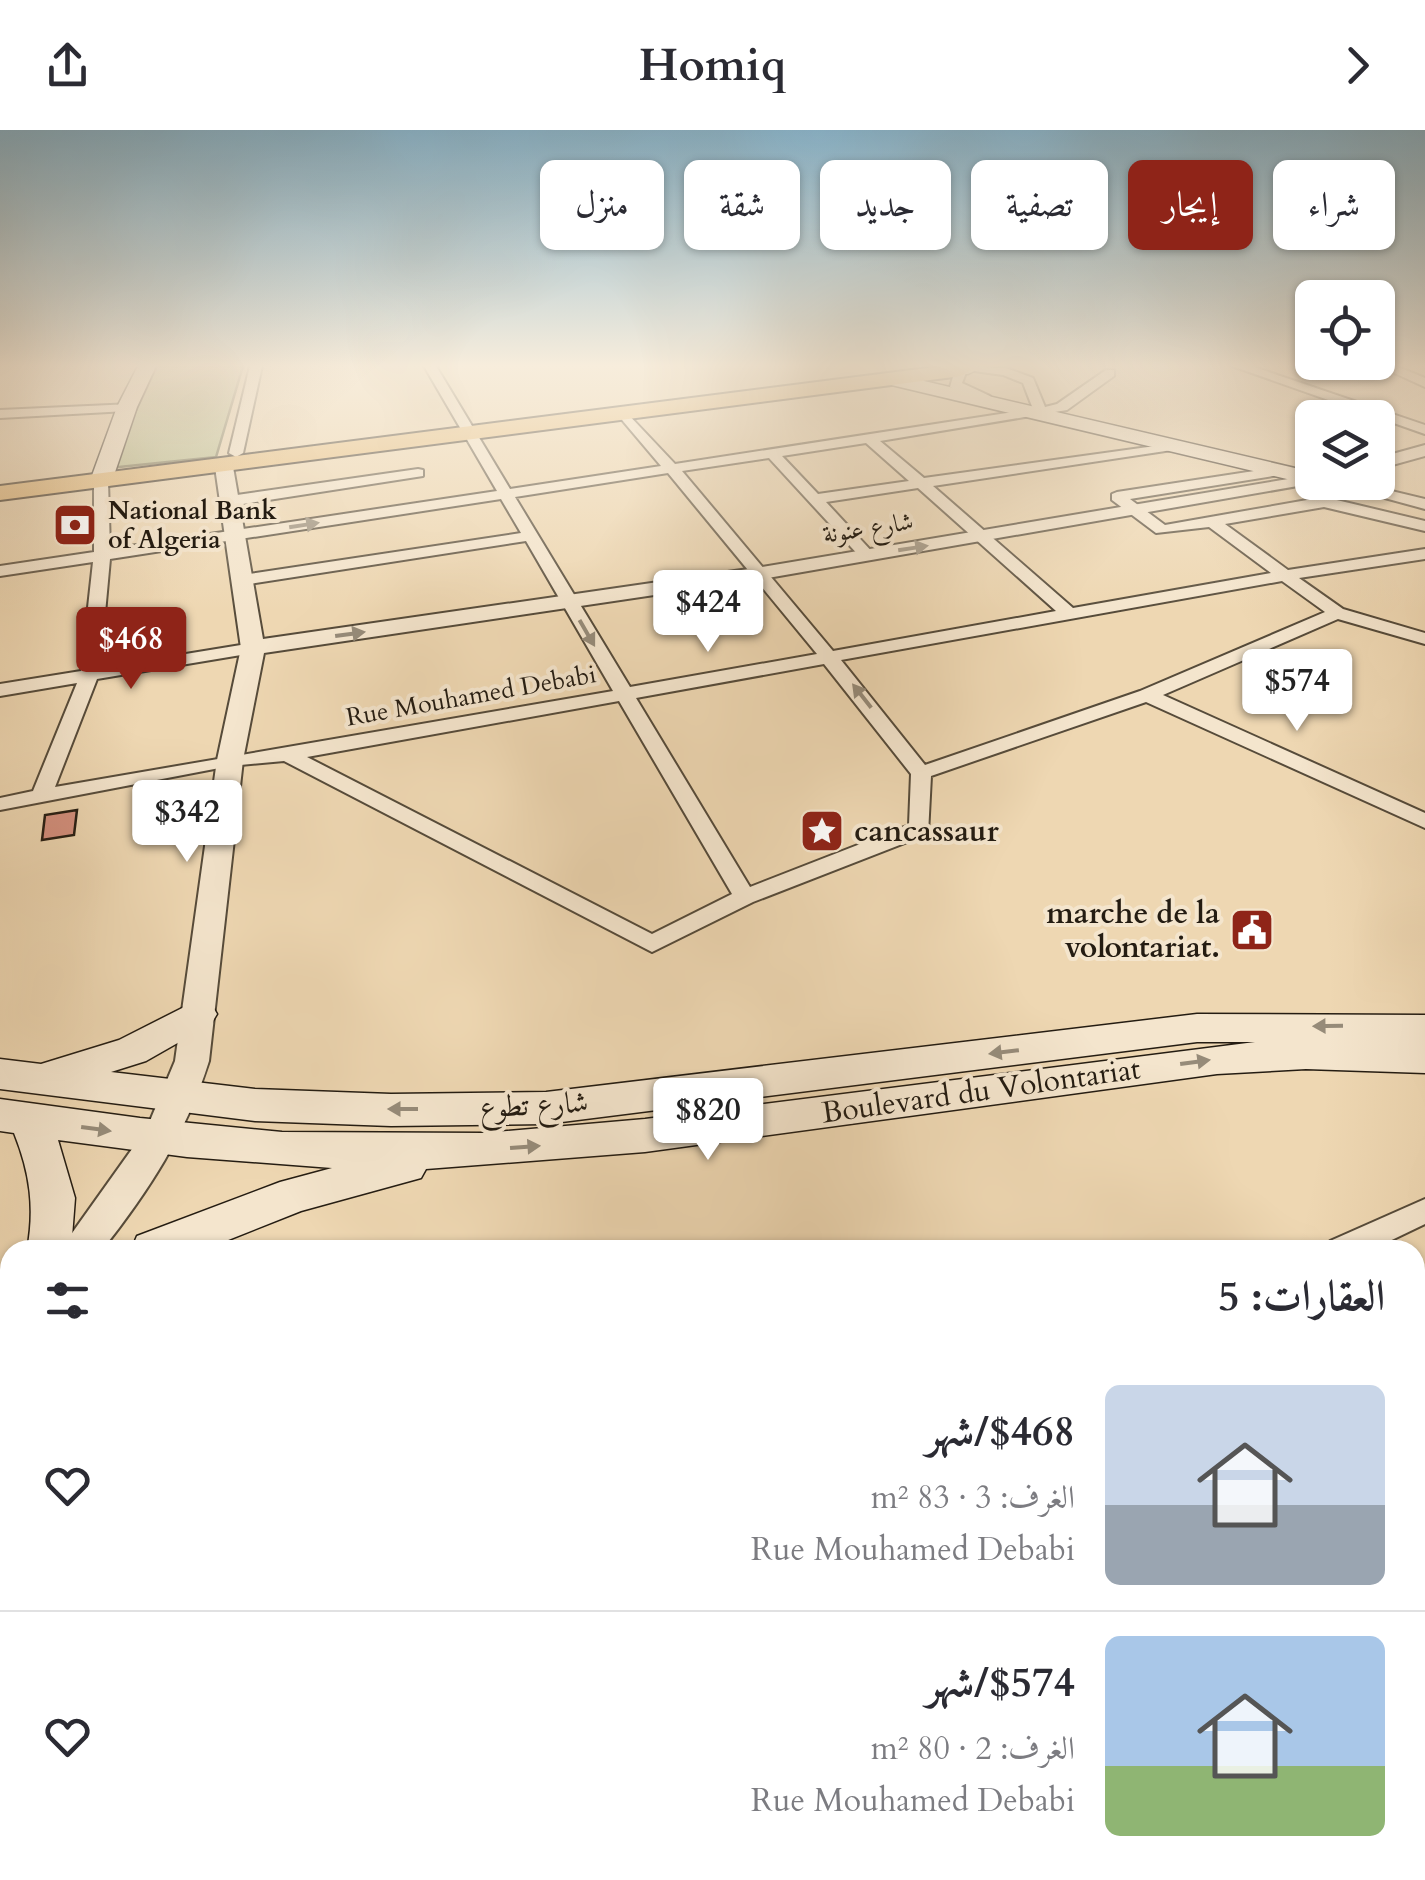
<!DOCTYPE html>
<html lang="ar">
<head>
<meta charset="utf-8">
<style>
	:root { --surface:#fff; --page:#f7f7f7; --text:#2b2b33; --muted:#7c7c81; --line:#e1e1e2; --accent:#8f2418 }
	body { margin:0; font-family:Cardo,Amiri,serif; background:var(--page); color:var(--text); direction:rtl; height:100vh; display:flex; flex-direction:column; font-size:38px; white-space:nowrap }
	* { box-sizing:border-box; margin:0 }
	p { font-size:32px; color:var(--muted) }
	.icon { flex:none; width:55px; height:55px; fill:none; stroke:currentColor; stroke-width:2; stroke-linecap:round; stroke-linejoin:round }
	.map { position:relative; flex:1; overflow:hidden; direction:ltr }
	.side { position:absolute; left:0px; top:1110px; width:1425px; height:640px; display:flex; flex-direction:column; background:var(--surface); border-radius:30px 30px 0 0; box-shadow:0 2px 8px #0004; direction:rtl }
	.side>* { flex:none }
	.hud { position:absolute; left:30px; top:30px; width:1365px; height:90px; direction:rtl; display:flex; gap:20px }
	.controls { position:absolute; left:1295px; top:150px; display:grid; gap:20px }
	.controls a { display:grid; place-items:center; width:100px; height:100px; border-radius:15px; background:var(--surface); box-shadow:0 2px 8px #0004; font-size:50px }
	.price { position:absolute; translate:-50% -85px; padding:0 22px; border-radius:10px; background:#fff; color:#222; font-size:32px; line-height:65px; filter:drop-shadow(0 2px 5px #0008) }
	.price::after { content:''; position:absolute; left:50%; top:60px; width:30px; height:22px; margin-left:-15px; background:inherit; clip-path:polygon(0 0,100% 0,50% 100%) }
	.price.selected { background:var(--accent); color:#fff }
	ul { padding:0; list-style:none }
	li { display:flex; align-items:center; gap:30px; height:250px; padding:0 40px }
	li+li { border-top:2px solid var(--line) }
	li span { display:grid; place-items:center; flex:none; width:280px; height:200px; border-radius:15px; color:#555 }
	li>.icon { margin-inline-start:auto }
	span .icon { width:120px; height:120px; fill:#fffc; stroke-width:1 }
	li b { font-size:42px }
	h2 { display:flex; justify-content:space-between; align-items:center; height:120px; padding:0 40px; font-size:42px }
	.tag { padding:0 35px; border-radius:15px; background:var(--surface); box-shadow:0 2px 8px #0004; font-size:35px; line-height:90px }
	.tag.selected { background:var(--accent); color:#fff }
	header { display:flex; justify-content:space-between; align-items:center; height:130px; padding:0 40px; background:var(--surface); font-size:45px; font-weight:600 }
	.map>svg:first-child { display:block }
	.green { fill:#b6bf8e; stroke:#6d6e50; stroke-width:2.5 }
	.building { fill:#d5907f; stroke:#241c12; stroke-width:2.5 }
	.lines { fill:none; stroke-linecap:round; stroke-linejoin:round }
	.minor-casing { stroke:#564b3a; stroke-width:4 }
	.tertiary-casing { stroke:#564b3a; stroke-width:4 }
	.secondary-casing { stroke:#241c12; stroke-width:3 }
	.primary-casing { stroke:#241c12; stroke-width:4 }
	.minor { fill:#f4e5cd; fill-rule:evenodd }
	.tertiary { fill:#f4e5cd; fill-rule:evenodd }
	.secondary { fill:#f4e5cd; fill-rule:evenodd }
	.primary { fill:#e7bc79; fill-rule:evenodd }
	.oneway { fill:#968b79 }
	.labels { text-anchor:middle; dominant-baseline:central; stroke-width:8; stroke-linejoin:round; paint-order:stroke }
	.far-poi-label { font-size:25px; font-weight:bold; fill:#241c12; stroke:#f4e5cd; text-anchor:start }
	.far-street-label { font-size:25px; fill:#241c12; stroke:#f4e5cd }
	.poi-label { font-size:30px; font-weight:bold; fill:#241c12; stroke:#f4e5cd; text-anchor:start }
	.street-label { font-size:30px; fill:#241c12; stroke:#f4e5cd }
</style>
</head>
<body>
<header><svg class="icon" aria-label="forward" viewBox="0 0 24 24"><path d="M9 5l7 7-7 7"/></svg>Homiq<svg class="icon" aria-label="share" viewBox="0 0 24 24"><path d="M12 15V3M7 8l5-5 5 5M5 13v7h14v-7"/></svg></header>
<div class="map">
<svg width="1425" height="1750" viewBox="0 0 1425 1750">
	<rect width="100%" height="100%" fill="#eed7b2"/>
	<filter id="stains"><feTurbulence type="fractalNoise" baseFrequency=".002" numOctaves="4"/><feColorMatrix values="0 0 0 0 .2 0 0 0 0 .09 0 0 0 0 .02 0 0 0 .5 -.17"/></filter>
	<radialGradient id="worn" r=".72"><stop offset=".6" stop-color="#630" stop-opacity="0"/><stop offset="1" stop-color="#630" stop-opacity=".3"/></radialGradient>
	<!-- green -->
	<path class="green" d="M157 236H243L216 327 109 338Z"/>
	<!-- building -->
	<path class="building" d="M77 680 74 705 42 710 45 685Z"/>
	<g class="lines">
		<defs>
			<g id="minor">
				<path d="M250 236H262L243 323 236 327 229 323Z"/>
				<path d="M424 236H436L510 359 661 336 617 284 624 280 675 334 1033 279 1023 253 1003 245 967 240 962 253 990 266 992 269 985 273 950 257 955 240 961 236 1006 238 1033 248 1045 277 1057 274 1106 240H1114V246L1067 280 880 311 924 348 1177 313 1179 316 1172 320 933 356 1073 478 1271 443 1209 397 1156 403 1112 370V364L1117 362 1274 338 1279 339V345L1130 369 1165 395 1324 367 1425 391V401L1324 377 1225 394 1288 440 1425 419V429L1299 448 1343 479 1425 503V514L1338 489 1163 565 1425 683V698L1146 572 931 646 928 704 753 772 652 822 284 631 230 636 0 680V668L33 661 77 553 0 566V554L81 541 93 432 0 446V436L94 422V351L101 347 108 351 110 419 497 361ZM866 313 909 351 818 364 782 326ZM769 328 862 429 876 426 826 372 918 358 1056 481 833 521 682 341ZM668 343 817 524 630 557 515 367ZM501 369 521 403 243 445 235 450 243 455 526 411 613 561 55 657 97 549 253 523 262 518 253 513 100 538 110 429ZM1282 451 1325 482 1140 561 925 635 841 530ZM824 534 911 644 909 695 750 757 636 568ZM619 571 732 764 652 804 307 627Z"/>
				<path d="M1232 236H1251L1425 295V304Z"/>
				<path d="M1379 236H1396L1425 248V257Z"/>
				<path d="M132 274 134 277 127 281 0 288V280Z"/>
				<path d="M418 339 423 340V346L230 376 222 371 230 366Z"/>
				<path d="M1326 352H1354L1425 369V379Z"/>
				<path d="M1425 1069V1094L1371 1120H1326L1330 1111Z"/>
				<path d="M1415 1363 1425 1367V1406L1415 1401Z"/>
				<path d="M10 1449V1485L0 1487V1451Z"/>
				<path d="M1415 1487 1425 1488V1526L1415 1525Z"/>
				<path d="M1415 1530 1425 1534V1611L1415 1606Z"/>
				<path d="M963 1740H1005L1001 1750H959Z"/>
				<path d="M1191 1740H1233L1234 1750H1192Z"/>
			</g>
			<g id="tertiary">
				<path d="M1425 315V326L1378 339V328Z"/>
				<path d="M224 331 233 337 263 509 762 437 1312 345V352H1321L762 449 264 523 243 630 209 931C187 1002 148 1062 102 1120H60L147 998 175 931 217 630 241 518 215 337Z"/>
				<path d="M10 1184V1228L0 1232V1187Z"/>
			</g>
			<g id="secondary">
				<path d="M138 236H156L137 277 112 351 109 356H93L90 351 117 277Z"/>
				<path d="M954 236H985L968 244H954Z"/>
				<path d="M890 243 1312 342V352H1320L1312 355 883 253 880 249Z"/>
				<path d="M198 870 211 874 217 884 211 894 146 931 111 942 255 959 391 964 546 962 1197 884 1425 885V913H1412H1425V943L1306 939 1217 944 645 1022 426 1039 421 1048 301 1081 203 1120H131L137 1106 280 1052 332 1038 187 1027 58 1010 75 1068 71 1120H27C35 1078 30 1043 14 1003L0 1001V969L140 988 282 1002 484 1003 645 989 1255 912H1197L546 994 391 996 255 991 0 959V929L41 934 119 910Z"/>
			</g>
			<path id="primary" d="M943 236H968L971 240 961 246 0 370V356Z"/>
		</defs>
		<!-- minor casing -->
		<use href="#minor" class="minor-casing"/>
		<!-- tertiary casing -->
		<use href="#tertiary" class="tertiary-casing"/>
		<!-- secondary casing -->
		<use href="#secondary" class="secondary-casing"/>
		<!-- primary casing -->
		<use href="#primary" class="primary-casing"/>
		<!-- minor -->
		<use href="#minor" class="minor"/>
		<!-- tertiary -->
		<use href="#tertiary" class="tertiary"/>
		<!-- secondary -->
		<use href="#secondary" class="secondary"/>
		<!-- primary -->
		<use href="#primary" class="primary"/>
	</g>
	<!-- one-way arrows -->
	<defs><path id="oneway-solid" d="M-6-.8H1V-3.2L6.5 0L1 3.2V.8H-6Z" transform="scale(2.5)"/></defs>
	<g class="oneway">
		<use href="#oneway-solid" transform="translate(304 395) rotate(-9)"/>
		<use href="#oneway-solid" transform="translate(913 418) rotate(-9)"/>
		<use href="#oneway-solid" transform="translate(587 503) rotate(60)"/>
		<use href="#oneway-solid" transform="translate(350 504) rotate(-8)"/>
		<use href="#oneway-solid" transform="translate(862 566) rotate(-128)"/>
		<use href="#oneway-solid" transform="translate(1328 896) rotate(179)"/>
		<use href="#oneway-solid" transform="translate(1004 922) rotate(173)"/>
		<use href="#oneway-solid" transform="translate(1195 932) rotate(-8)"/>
		<use href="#oneway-solid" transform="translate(403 979) rotate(180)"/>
		<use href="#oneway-solid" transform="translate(96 999) rotate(8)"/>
		<use href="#oneway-solid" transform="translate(525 1017) rotate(-4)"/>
	</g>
	<!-- sky -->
	<linearGradient id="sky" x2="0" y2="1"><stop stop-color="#88b6cf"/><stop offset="0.49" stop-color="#f7eddc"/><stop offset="1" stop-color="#f7eddc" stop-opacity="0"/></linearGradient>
	<rect width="1425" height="481" fill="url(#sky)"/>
	<!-- icons -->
	<defs>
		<symbol id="bank-square" viewBox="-11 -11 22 22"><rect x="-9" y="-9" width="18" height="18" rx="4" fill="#8f2418" stroke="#f4e5cd"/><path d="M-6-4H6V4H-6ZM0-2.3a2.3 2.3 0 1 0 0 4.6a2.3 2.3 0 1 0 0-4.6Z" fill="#fff"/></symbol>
		<symbol id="sight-square" viewBox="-11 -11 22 22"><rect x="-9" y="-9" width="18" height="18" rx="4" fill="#8f2418" stroke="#f4e5cd"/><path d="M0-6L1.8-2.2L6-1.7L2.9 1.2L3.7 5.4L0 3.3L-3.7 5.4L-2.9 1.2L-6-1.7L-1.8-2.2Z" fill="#fff"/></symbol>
		<symbol id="civic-square" viewBox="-11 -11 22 22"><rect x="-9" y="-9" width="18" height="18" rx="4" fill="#8f2418" stroke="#f4e5cd"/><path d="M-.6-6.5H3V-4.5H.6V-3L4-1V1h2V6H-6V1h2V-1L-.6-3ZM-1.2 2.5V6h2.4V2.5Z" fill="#fff"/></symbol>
	</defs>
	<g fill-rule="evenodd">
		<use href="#bank-square" x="50" y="370" width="50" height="50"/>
		<use href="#sight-square" x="797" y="676" width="50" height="50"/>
		<use href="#civic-square" x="1227" y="775" width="50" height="50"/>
	</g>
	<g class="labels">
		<!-- far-poi labels -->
		<g class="far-poi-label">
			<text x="108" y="381">National Bank<tspan x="108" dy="29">of Algeria</tspan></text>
		</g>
		<!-- far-street labels -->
		<g class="far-street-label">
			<text transform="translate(868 398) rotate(-9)">شارع عنونة</text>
			<text transform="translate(471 566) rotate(-10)">Rue Mouhamed Debabi</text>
		</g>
		<!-- poi labels -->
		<g class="poi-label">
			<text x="854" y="701">cancassaur</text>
			<text x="1220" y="783" text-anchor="end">marche de la<tspan x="1220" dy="34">volontariat.</tspan></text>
		</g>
		<!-- street labels -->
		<g class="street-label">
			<text transform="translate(981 961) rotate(-8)">Boulevard du Volontariat</text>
			<text transform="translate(534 975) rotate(-3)">شارع تطوع</text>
		</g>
	</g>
	<rect width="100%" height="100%" filter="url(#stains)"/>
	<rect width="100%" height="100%" fill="url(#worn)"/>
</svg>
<div class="controls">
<a><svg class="icon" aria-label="locate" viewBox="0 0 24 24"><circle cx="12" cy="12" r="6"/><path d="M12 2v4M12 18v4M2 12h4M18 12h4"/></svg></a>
<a><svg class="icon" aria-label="layers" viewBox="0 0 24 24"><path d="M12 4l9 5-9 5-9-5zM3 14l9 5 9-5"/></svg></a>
</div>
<b class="price" style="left:708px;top:525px">$424</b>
<b class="price selected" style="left:131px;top:562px">$468</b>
<b class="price" style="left:1297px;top:604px">$574</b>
<b class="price" style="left:187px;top:735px">$342</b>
<b class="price" style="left:708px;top:1033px">$820</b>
<div class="hud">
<a class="tag">شراء</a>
<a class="tag selected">إيجار</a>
<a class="tag">تصفية</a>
<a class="tag">جديد</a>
<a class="tag">شقة</a>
<a class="tag">منزل</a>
</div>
<section class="side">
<h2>العقارات: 5<svg class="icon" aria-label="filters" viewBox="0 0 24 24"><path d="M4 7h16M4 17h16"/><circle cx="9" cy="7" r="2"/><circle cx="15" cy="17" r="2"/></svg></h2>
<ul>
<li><span style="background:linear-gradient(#c9d6e8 60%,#9aa5b1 0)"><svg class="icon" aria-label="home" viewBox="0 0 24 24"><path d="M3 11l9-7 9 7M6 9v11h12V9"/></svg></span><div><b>$468/شهر</b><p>الغرف: 3 · 83 m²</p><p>Rue Mouhamed Debabi</p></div><svg class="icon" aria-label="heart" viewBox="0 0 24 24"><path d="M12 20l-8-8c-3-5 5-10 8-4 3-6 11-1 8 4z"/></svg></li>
<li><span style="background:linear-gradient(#a9c7e8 65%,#8fb573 0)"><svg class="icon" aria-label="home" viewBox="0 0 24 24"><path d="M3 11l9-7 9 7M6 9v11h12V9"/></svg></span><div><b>$574/شهر</b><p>الغرف: 2 · 80 m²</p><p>Rue Mouhamed Debabi</p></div><svg class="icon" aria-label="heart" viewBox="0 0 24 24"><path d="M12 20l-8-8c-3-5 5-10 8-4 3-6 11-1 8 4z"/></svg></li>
</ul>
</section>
</div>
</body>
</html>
